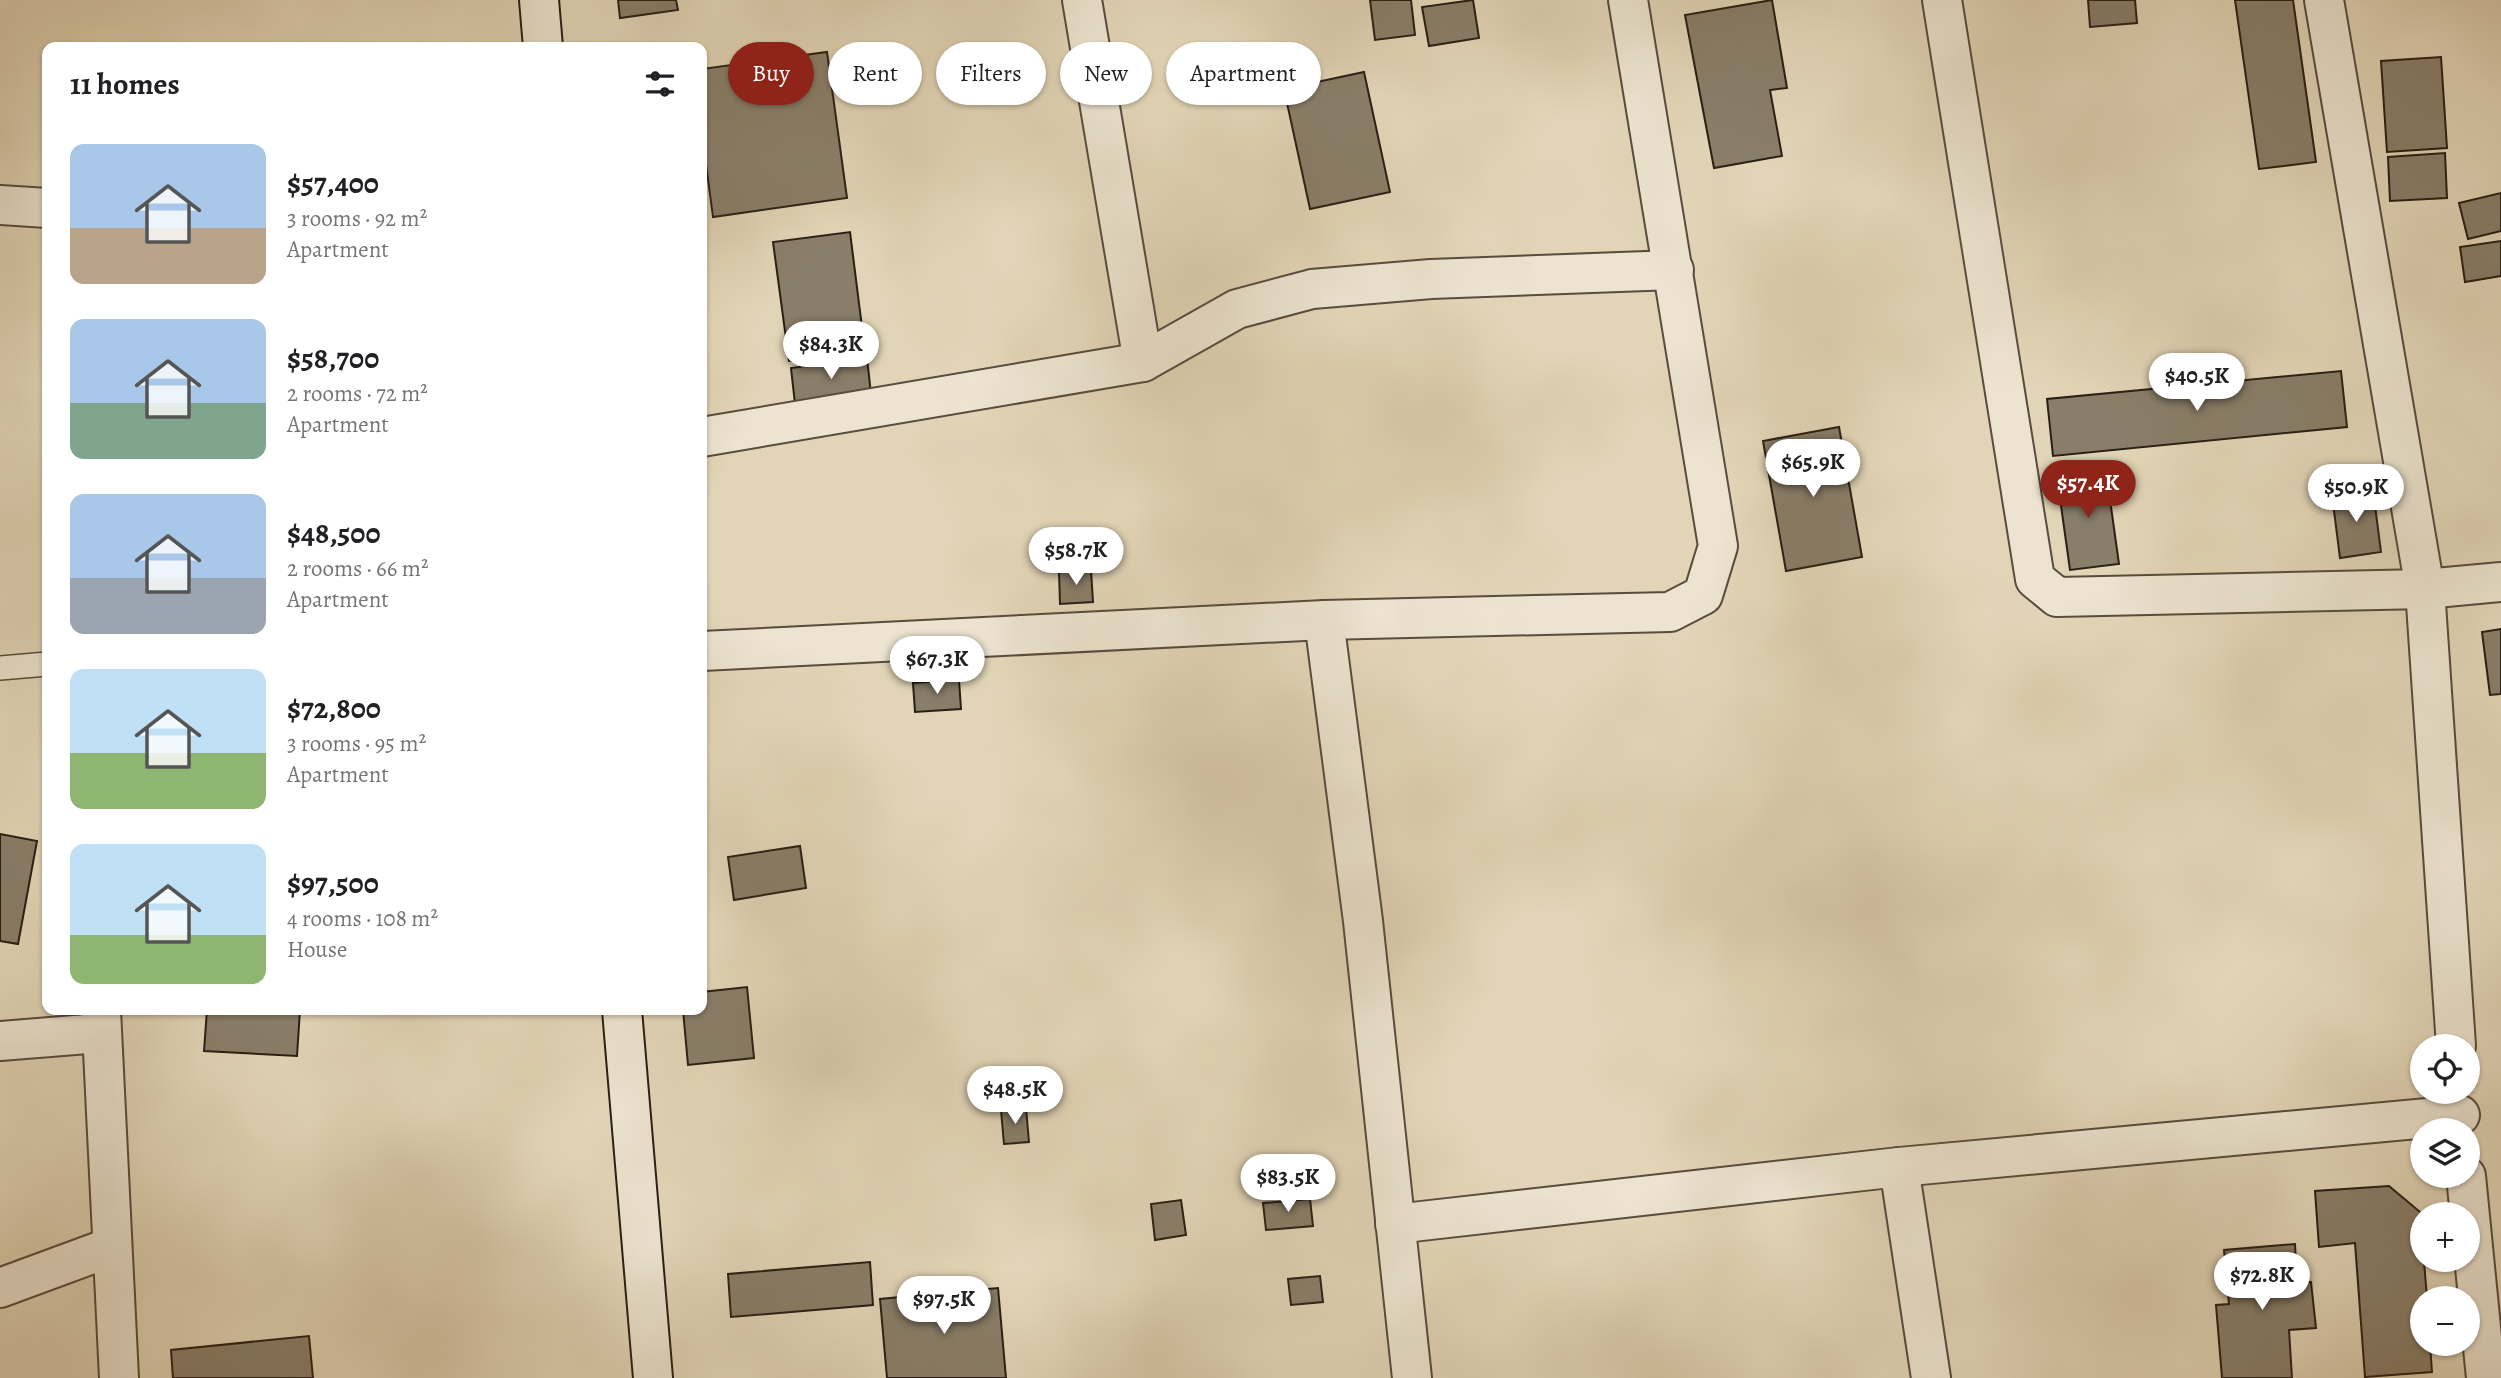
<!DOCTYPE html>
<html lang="en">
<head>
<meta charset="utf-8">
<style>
	:root { --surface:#fff; --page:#f6f6f6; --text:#202124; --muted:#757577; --accent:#8f2418 }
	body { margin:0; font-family:Alegreya,serif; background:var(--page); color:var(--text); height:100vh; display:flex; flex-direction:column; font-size:26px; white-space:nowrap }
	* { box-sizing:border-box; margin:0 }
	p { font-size:23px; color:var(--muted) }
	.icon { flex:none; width:38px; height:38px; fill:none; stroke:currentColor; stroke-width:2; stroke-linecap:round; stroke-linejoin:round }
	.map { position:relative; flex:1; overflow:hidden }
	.sheet { position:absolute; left:42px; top:42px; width:665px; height:973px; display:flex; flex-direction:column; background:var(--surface); border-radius:14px; box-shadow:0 2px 5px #0004 }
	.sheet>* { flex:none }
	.top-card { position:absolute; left:728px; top:42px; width:665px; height:63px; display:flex; gap:14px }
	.tools { position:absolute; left:2410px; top:1034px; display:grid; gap:14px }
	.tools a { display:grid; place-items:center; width:70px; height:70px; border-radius:50%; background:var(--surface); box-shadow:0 2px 5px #0004; font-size:35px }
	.price { position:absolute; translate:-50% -60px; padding:0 16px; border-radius:24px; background:#fff; color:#222; font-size:23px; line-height:46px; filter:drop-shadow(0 2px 4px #0008) }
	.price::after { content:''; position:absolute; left:50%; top:42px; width:21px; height:16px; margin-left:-10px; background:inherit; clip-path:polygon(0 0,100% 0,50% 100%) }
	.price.on { background:var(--accent); color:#fff }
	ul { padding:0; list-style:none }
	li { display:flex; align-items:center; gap:21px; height:175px; padding:0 28px }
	li span { display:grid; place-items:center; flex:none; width:196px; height:140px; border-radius:14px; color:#555 }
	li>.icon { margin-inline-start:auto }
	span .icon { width:84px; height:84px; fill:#fffc; stroke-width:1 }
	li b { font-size:30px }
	h2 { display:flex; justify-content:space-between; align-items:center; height:84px; padding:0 28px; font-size:30px }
	.chip { padding:0 24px; border-radius:32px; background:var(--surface); box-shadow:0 2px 5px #0004; font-size:24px; line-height:63px }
	.chip.on { background:var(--accent); color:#fff }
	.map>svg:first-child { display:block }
	.building { fill:#897e69; stroke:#291f15; stroke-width:2 }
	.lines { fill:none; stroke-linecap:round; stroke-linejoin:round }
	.lane-casing { stroke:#574c3e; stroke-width:26 }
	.street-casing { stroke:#574c3e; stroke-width:42 }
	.secondary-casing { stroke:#291f15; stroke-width:42 }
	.lane { stroke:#ece4d0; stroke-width:23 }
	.street { stroke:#ece4d0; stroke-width:38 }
	.secondary { stroke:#ece4d0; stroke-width:38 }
</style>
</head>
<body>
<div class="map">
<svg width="2501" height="1378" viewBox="0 0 2501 1378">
	<rect width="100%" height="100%" fill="#e2d5b7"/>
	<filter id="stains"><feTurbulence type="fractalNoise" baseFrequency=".00286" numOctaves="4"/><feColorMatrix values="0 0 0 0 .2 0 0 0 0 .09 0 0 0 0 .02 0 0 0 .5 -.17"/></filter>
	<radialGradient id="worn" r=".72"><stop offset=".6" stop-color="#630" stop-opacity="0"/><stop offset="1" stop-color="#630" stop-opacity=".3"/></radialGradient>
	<!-- building -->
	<g class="building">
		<path d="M618 0H676L678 10 620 18Z"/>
		<path d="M1370 0H1411L1415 35 1375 40Z"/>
		<path d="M1473 0 1479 38 1429 46 1422 7Z"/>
		<path d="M1772 0 1787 88 1770 90 1782 156 1714 168 1685 15Z"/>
		<path d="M2088 0H2135L2137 23 2090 27Z"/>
		<path d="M2235 0H2293L2316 162 2259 169Z"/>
		<path d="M827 52 847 198 713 217 702 134V69Z"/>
		<path d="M2441 57 2447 148 2387 152 2381 61Z"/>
		<path d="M1364 72 1390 192 1310 209 1284 89Z"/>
		<path d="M2445 153 2447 198 2390 201 2388 157Z"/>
		<path d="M2501 193V231L2468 239 2459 203Z"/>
		<path d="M850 232 865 351 789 361 773 242Z"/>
		<path d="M2501 241V276L2465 282 2460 247Z"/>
		<path d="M867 358 871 394 795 404 791 368Z"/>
		<path d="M2341 371 2347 427 2053 456 2047 399Z"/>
		<path d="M1839 427 1862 557 1786 571 1763 441Z"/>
		<path d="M2106 471 2119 564 2070 570 2057 477Z"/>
		<path d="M2373 490 2381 552 2340 558 2332 495Z"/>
		<path d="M1091 570 1093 602 1060 604 1059 572Z"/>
		<path d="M2501 629V694L2490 695 2482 632Z"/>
		<path d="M959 680 961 709 915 712 913 683Z"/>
		<path d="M0 834 37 841 18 944 0 941Z"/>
		<path d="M800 846 806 888 734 900 728 857Z"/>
		<path d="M747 987 754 1058 688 1065 683 1010H702V992Z"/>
		<path d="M207 1010H300L297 1056 204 1051Z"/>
		<path d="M1026 1108 1029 1142 1004 1144 1001 1110Z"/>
		<path d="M2389 1186 2420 1212 2427 1298H2422V1344H2430L2432 1372 2365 1377 2355 1243 2319 1247 2315 1191Z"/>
		<path d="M1310 1199 1313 1226 1266 1230 1263 1203Z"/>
		<path d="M1181 1200 1186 1235 1155 1240 1151 1204Z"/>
		<path d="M2295 1244 2297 1283 2311 1282 2316 1328 2289 1330 2292 1378H2222L2216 1305 2229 1304 2224 1250Z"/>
		<path d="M870 1262 873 1305 731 1317 728 1274Z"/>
		<path d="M1320 1276 1323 1302 1291 1305 1288 1279Z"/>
		<path d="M998 1288 1006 1378H887L880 1299Z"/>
		<path d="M309 1336 313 1378H173L171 1350Z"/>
	</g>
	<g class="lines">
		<defs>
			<path id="lane" d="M0 668 47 664"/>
			<g id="street">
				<path d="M1082 0 1143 362"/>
				<path d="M1942 0 2035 579 2057 597 2425 589 2501 582"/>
				<path d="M2324 0 2425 589 2456 1046"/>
				<path d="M0 205 47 208"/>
				<path d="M702 437 1143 362 1237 309 1312 289 1431 279 1674 270"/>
				<path d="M1324 620 1363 921 1412 1378"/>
				<path d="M702 651 1324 620 1670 612 1703 595 1718 546 1628 0"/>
				<path d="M101 1010 119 1378"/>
				<path d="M0 1041 100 1033"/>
				<path d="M1899 1167 1931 1378"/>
				<path d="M2466 1176 2486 1378"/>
				<path d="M1395 1224 1899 1167 2460 1115"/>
				<path d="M0 1288 111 1247"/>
			</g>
			<g id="secondary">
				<path d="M539 0 543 47"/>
				<path d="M622 1010 653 1378"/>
			</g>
		</defs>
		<!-- lane casing -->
		<use href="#lane" class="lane-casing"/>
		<!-- street casing -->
		<use href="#street" class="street-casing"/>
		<!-- secondary casing -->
		<use href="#secondary" class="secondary-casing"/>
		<!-- lane -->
		<use href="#lane" class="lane"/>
		<!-- street -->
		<use href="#street" class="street"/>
		<!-- secondary -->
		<use href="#secondary" class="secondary"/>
	</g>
	<rect width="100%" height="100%" filter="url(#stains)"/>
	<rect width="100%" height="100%" fill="url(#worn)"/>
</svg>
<div class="tools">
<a><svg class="icon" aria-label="locate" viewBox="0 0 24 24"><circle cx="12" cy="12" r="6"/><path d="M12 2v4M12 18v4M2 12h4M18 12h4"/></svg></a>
<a><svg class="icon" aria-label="layers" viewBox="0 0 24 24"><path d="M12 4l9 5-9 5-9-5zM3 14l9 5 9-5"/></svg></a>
<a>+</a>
<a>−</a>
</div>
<b class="price" style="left:831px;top:381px">$84.3K</b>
<b class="price" style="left:2197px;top:413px">$40.5K</b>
<b class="price" style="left:1813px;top:499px">$65.9K</b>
<b class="price on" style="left:2088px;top:520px">$57.4K</b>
<b class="price" style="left:2356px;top:524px">$50.9K</b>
<b class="price" style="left:1076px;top:587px">$58.7K</b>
<b class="price" style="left:937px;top:696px">$67.3K</b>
<b class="price" style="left:1015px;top:1126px">$48.5K</b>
<b class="price" style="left:1288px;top:1214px">$83.5K</b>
<b class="price" style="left:2262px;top:1312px">$72.8K</b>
<b class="price" style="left:944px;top:1336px">$97.5K</b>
<div class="top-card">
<a class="chip on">Buy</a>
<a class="chip">Rent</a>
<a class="chip">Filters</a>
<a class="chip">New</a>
<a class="chip">Apartment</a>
</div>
<section class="sheet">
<h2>11 homes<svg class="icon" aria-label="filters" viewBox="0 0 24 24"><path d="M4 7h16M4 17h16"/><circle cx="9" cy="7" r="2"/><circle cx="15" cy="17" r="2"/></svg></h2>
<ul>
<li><span style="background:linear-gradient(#a9c7e8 60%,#b9a48a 0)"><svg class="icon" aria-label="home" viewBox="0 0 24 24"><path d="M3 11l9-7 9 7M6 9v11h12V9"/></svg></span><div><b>$57,400</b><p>3 rooms · 92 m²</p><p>Apartment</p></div></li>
<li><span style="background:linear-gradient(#a9c7e8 60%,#7fa58c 0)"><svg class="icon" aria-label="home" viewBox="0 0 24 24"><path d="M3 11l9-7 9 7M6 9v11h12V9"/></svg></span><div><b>$58,700</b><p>2 rooms · 72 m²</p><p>Apartment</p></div></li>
<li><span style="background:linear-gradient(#a9c7e8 60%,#9aa5b1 0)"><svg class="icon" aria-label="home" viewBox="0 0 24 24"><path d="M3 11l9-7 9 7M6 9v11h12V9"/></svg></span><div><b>$48,500</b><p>2 rooms · 66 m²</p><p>Apartment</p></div></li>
<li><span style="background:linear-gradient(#bfe0f5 60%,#8fb573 0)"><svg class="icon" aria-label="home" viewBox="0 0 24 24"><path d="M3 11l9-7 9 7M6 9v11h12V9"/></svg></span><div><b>$72,800</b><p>3 rooms · 95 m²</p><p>Apartment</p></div></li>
<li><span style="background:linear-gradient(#bfe0f5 65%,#8fb573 0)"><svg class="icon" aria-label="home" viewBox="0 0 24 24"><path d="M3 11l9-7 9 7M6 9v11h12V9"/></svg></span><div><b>$97,500</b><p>4 rooms · 108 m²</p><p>House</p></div></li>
</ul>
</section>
</div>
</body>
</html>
